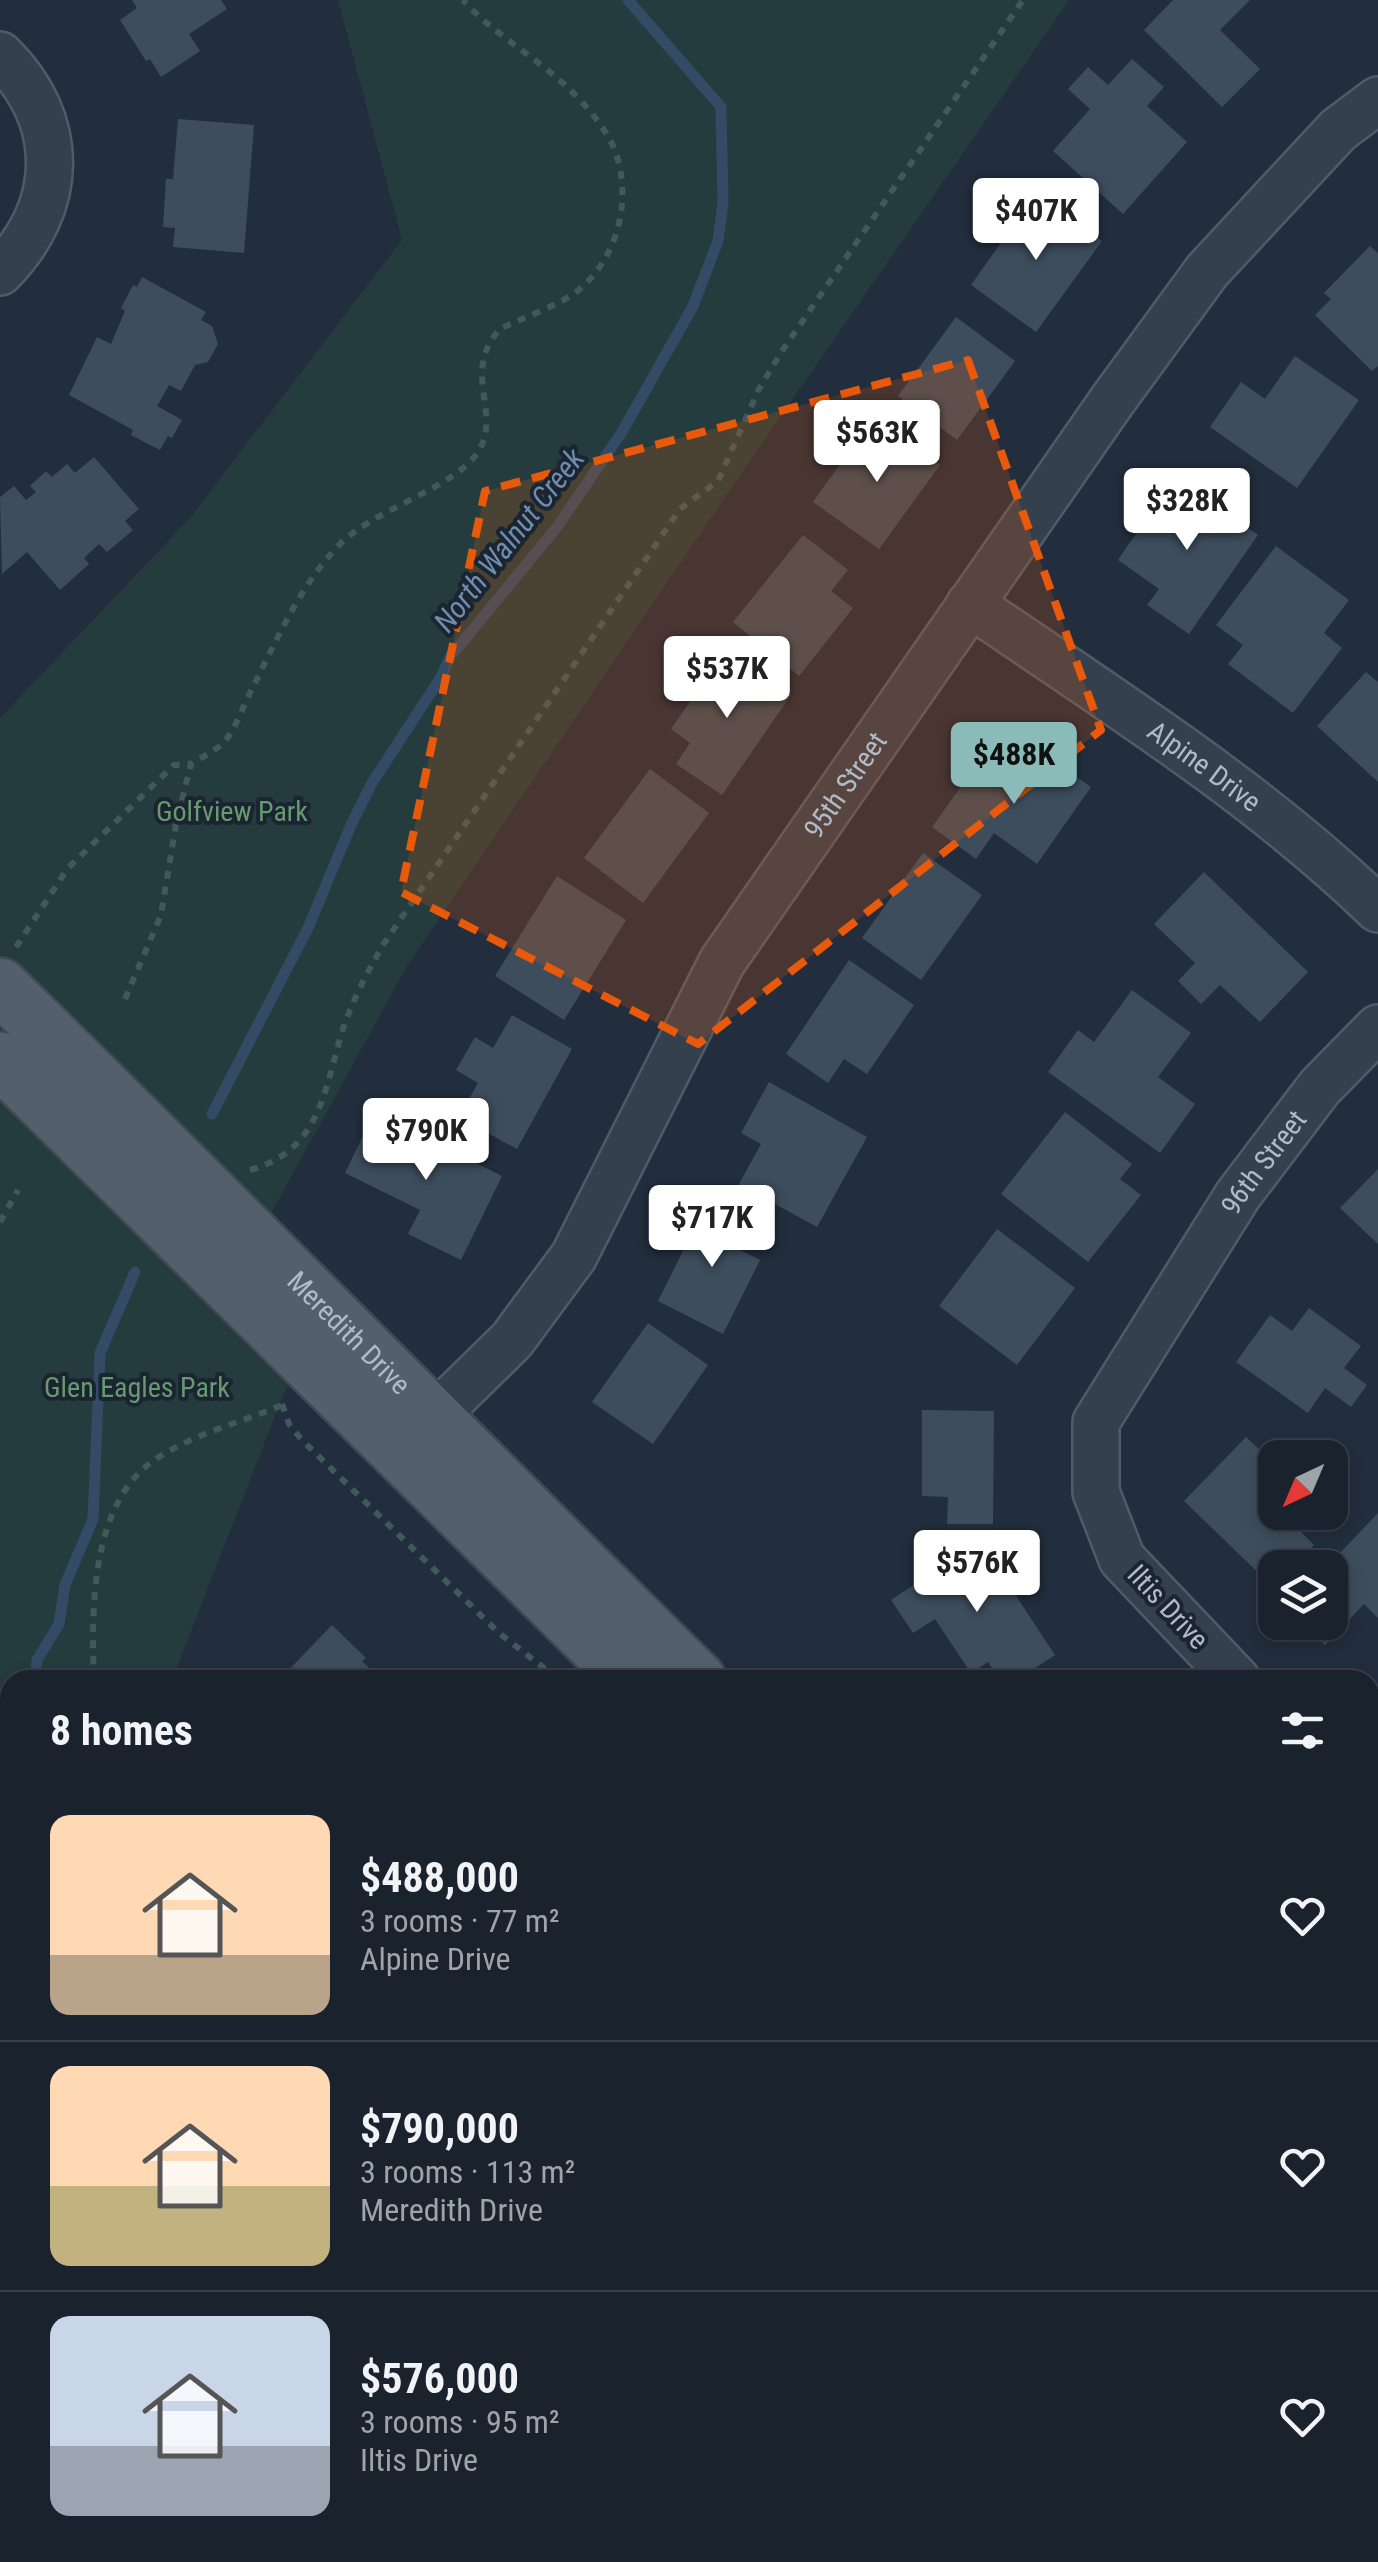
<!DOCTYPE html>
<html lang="en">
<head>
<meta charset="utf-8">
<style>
	:root { --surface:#1a222e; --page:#232a36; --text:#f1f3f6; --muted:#9fa4aa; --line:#383f4a; --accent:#8bbbb9 }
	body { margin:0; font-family:"Roboto Condensed",sans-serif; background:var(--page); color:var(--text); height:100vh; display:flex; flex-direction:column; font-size:38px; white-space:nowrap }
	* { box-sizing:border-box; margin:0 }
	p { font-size:32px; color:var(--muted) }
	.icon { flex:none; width:55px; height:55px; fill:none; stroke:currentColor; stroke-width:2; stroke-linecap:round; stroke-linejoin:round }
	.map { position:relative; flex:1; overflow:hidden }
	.details { position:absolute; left:0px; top:1670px; width:1380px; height:892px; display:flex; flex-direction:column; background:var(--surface); border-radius:30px 30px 0 0; box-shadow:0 5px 15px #0003,0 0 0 2px var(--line) }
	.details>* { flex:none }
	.needle { width:65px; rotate:224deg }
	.fabs { position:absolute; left:1258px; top:1440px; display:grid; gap:20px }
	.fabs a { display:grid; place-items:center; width:90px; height:90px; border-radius:20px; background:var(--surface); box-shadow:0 5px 15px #0003,0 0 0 2px var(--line); font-size:50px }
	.price { position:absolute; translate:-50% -85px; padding:0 22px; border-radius:10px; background:#fff; color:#222; font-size:32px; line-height:65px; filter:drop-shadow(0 2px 5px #0008) }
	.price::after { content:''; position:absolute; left:50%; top:60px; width:30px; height:22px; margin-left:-15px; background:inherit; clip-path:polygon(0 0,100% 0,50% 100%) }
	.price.active { background:var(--accent); color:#111 }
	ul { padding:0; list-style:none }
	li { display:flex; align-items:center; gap:30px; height:250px; padding:0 50px }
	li+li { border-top:2px solid var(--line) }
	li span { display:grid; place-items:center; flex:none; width:280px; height:200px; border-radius:20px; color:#555 }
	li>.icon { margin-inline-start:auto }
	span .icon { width:120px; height:120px; fill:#fffc; stroke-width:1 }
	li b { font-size:42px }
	h2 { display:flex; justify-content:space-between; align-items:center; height:120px; padding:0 50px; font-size:42px }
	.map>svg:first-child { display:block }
	.green { fill:#243c3e }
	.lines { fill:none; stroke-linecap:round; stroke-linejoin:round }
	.stream { stroke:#344b65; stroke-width:11 }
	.building { fill:#3d4d5c }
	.minor-casing { stroke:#515b67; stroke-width:50 }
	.major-casing { stroke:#3f4955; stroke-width:60 }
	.path { stroke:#41595b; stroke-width:6; stroke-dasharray:8 8; stroke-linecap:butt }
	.minor { stroke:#35404d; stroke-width:45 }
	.major { stroke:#535f6d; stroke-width:55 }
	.marked { fill:#e8590c; fill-opacity:0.2; stroke:#e8590c; stroke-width:8; stroke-dasharray:20 12; stroke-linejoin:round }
	.labels { text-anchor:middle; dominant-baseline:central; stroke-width:8; stroke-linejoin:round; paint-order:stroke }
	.street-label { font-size:28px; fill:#b1bbc8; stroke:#1b2531 }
	.park-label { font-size:28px; fill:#679a70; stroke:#1b2531 }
	.water-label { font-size:30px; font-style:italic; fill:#708dad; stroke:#1b2531 }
</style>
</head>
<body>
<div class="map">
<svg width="1378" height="2562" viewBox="0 0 1378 2562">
	<rect width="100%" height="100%" fill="#222e3d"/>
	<!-- green -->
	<g class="green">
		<path d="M338 0H1069L736 481 407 966 257 1239 0 986V718L190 518 402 240Z"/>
		<path d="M0 1060 300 1352 172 1680H10V2137L0 2147Z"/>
	</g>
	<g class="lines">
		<!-- stream -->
		<g class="stream">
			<path d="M212 1114 308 928 351 825 372 783 441 677 450 657 557 527 622 432 693 306 718 241 723 203 721 107 628 0"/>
			<path d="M35 1680 37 1660 59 1624 65 1585 93 1519 100 1353 135 1272"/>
			<path d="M0 1754 10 1731"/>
		</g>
	</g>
	<!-- building -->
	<g class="building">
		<path d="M132 0H221L227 9 189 34 200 51 161 77 150 59 146 61 120 20 137 8Z"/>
		<path d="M1173 0H1250L1220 30 1260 69 1222 107 1144 30Z"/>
		<path d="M1132 59 1164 87 1147 106 1187 142 1123 214 1053 151 1090 109 1068 89 1088 67 1108 85Z"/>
		<path d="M178 119 254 125 244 253 173 247 175 228 163 227 166 179H173Z"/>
		<path d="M1036 193 1102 241 1036 332 971 285Z"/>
		<path d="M1370 246 1378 253V366L1372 371 1315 315 1331 299 1324 293Z"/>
		<path d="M142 277 206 312 201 320 212 326 218 344 208 362 195 365 181 391 169 385 157 406 182 420 172 438 168 436 160 450 131 435 133 430 69 395 97 337 111 344 125 311 121 308 133 285 137 287Z"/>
		<path d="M956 317 1015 361 957 440 898 396Z"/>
		<path d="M1295 356 1359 400 1297 488 1210 427 1241 382 1265 399Z"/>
		<path d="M882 423 940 465 879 549 813 502 860 436 869 442Z"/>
		<path d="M94 457 139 509 125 521 133 530 107 552 99 544 84 558 89 564 60 590 27 552 2 574 0 497 14 486 26 500 36 492 30 486 46 471 52 477 67 464 75 473Z"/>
		<path d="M1175 477 1258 535 1189 634 1147 605 1159 589 1118 560Z"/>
		<path d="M803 535 848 570 831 591 853 608 799 676 733 622Z"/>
		<path d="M1276 546 1349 600 1324 633 1342 648 1293 713 1228 664 1243 645 1216 625Z"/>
		<path d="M726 650 791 695 722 795 676 764 690 743 671 729Z"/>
		<path d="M1366 672 1378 682V782L1317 726Z"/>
		<path d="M1029 743 1091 787 1037 864 994 833 976 859 932 827 973 770 997 788Z"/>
		<path d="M650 769 709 813 643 903 584 858Z"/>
		<path d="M923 853 982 895 921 980 862 938Z"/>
		<path d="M1204 872 1308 972 1260 1022 1220 985 1201 1004 1178 981 1195 963 1154 924Z"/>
		<path d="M557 876 626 920 564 1020 495 976Z"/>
		<path d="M849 960 914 1005 867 1074 844 1059 828 1083 786 1054Z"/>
		<path d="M1132 990 1191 1033 1158 1077 1195 1104 1160 1153 1048 1072 1078 1030 1094 1042Z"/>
		<path d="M512 1015 572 1049 517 1149 459 1117 478 1083 456 1070 475 1037 493 1048Z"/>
		<path d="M769 1082 867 1137 817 1227 739 1184 761 1144 741 1133Z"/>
		<path d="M1065 1112 1132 1164 1120 1179 1141 1195 1088 1262 1001 1194Z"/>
		<path d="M374 1113 502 1176 461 1260 408 1234 420 1210 345 1173Z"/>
		<path d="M1378 1169V1244L1340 1208Z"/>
		<path d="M708 1201 753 1224 740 1250 760 1260 723 1334 658 1301Z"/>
		<path d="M997 1229 1075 1288 1017 1365 939 1306Z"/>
		<path d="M1309 1308 1361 1346 1344 1368 1367 1385 1351 1407 1325 1388 1308 1413 1236 1362 1270 1315 1292 1331Z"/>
		<path d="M648 1323 708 1365 653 1444 592 1402Z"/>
		<path d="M922 1410 994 1411 993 1524H947L948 1497 922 1496Z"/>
		<path d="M1246 1437 1275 1464V1512H1308L1295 1526 1314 1545 1292 1568H1275L1273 1587 1184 1501Z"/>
		<path d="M1378 1513V1618L1364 1604 1325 1645 1302 1622H1330V1568H1326Z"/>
		<path d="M980 1541 1055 1655 1017 1680H1000L988 1662 971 1673 935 1619 913 1633 891 1600Z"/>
		<path d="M332 1625 366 1658 362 1661 381 1680H279Z"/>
		<path d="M1370 1971 1378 1979V2073L1370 2065Z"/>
		<path d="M9 2334H10V2403L0 2400V2351L4 2352Z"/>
		<path d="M0 2455 10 2456V2552H31V2562H0Z"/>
	</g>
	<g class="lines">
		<defs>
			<g id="minor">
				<path d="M0 55C67 121 65 206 0 272"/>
				<path id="s1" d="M970 604C1110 700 1256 791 1378 909"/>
				<path id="s2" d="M410 1440 512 1340 574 1256 722 962 1112 401 1207 271 1338 130 1378 100"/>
				<path id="s3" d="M1237 1680 1122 1559 1096 1492V1422L1238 1195 1320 1087 1378 1028"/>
				<path d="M1370 1811 1378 1819"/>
				<path d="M171 2552 173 2562"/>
				<path d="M1248 2552 1255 2562"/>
			</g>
			<g id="major">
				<path id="s4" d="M0 986C235 1215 464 1450 698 1680"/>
				<path d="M0 1060 631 1680"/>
				<path d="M1370 2339 1378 2347"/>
				<path d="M1370 2402 1378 2410"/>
			</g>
		</defs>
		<!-- minor casing -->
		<use href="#minor" class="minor-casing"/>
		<!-- major casing -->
		<use href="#major" class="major-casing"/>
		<!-- path -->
		<g class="path">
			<path d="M16 947 68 868 174 765 191 764"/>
			<path d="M125 999 161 915 176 824 191 764C201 758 215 751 223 743 236 730 243 705 252 689 277 639 300 586 339 545 374 509 455 488 478 452 503 413 460 373 500 329 523 317 562 305 581 288 619 255 633 196 614 148 605 127 585 104 568 88 535 56 493 34 463 0"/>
			<path d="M250 1170C321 1150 324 1090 343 1029 353 999 367 973 383 945L680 509 718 481 759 389 782 351 1023 0"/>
			<path d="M0 1222 18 1190"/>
			<path d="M282 1404 289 1424 301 1439 499 1633 558 1679"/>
			<path d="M94 1680C91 1612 91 1509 149 1464 186 1436 239 1423 283 1405"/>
			<path d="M0 1958 10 1942"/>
			<path d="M1370 2468 1378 2475"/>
		</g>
		<!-- minor -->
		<use href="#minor" class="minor"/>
		<!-- major -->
		<use href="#major" class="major"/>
	</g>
	<!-- marked area -->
	<path class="marked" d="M968 360 1101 730 698 1044 401 892 485 491Z"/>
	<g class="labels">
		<!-- street labels -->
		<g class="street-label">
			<text stroke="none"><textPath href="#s1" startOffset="285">Alpine Drive</textPath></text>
			<text stroke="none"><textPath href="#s2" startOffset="792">95th Street</textPath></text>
			<text stroke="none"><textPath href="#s3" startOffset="618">96th Street</textPath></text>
			<text stroke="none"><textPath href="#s4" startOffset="492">Meredith Drive</textPath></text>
			<text transform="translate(1168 1607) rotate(47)">Iltis Drive</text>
		</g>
		<!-- park labels -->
		<g class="park-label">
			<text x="232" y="811">Golfview Park</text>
			<text x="137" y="1387">Glen Eagles Park</text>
		</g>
		<!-- water labels -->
		<g class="water-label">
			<text transform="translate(509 540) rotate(-52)">North Walnut Creek</text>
		</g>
	</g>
</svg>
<div class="fabs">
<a><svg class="needle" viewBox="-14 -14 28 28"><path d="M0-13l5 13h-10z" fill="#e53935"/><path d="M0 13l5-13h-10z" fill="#9fa4aa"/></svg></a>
<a><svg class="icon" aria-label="layers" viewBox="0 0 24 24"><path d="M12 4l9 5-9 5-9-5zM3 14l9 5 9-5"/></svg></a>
</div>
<b class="price" style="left:1036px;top:263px">$407K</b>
<b class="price" style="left:877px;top:485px">$563K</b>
<b class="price" style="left:1187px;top:553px">$328K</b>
<b class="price" style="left:727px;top:721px">$537K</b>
<b class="price active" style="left:1014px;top:807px">$488K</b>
<b class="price" style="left:426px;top:1183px">$790K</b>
<b class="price" style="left:712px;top:1270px">$717K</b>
<b class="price" style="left:977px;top:1615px">$576K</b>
<section class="details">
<h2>8 homes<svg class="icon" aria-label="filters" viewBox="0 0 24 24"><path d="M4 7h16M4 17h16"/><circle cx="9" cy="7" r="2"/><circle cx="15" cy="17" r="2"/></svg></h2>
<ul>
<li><span style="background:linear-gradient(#ffd9b3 70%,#b9a48a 0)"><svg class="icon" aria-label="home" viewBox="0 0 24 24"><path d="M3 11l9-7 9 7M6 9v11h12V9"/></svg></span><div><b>$488,000</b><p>3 rooms · 77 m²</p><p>Alpine Drive</p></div><svg class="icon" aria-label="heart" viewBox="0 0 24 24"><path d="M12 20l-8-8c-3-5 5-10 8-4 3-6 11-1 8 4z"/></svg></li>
<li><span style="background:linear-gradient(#ffd9b3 60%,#c2b280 0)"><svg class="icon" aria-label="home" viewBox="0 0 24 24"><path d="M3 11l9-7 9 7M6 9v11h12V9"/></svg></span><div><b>$790,000</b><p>3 rooms · 113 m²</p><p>Meredith Drive</p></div><svg class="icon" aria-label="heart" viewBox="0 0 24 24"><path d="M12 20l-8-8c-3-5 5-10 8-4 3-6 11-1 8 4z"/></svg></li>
<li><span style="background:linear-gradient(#c9d6e8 65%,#9aa5b1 0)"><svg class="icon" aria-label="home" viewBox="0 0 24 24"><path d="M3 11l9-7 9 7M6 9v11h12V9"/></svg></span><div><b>$576,000</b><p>3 rooms · 95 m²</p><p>Iltis Drive</p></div><svg class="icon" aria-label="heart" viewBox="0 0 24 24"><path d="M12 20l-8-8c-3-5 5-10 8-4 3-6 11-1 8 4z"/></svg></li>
</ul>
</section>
</div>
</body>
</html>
